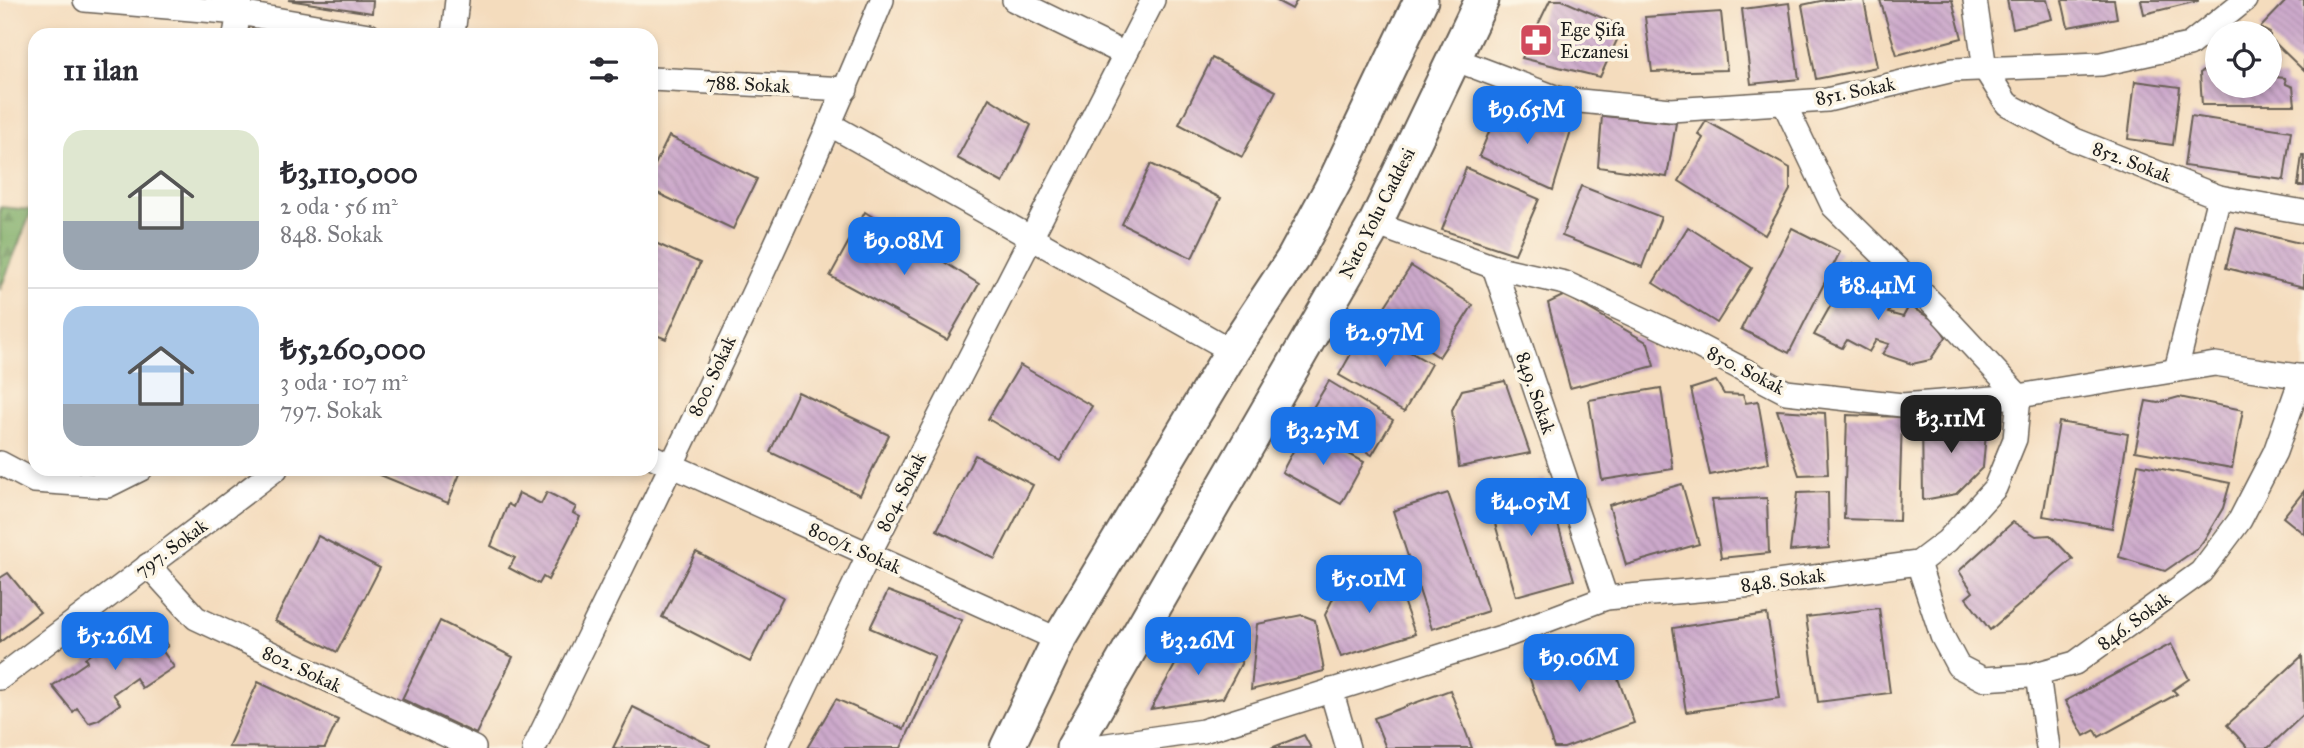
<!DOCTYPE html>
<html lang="tr">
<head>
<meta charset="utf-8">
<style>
	:root { --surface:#fff; --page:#f7f7f7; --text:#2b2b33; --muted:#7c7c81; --line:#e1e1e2; --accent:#1a73e8 }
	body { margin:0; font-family:"IM FELL Great Primer",serif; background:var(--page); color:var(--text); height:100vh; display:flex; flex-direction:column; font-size:26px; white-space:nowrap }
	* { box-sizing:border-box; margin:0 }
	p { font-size:23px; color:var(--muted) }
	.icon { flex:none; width:38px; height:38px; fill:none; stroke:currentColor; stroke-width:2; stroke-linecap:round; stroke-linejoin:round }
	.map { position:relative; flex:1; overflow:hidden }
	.drawer { position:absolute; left:28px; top:28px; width:630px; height:448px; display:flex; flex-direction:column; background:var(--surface); border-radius:21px; box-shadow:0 4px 10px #0003 }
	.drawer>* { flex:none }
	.buttons { position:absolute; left:2205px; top:21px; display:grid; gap:14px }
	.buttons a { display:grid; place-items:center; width:77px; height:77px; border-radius:50%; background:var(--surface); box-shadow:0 4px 10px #0003; font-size:35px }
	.price { position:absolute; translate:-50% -60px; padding:0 16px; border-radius:14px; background:var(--accent); color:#fff; font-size:23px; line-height:46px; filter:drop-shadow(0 2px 4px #0008) }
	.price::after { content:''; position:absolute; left:50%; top:42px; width:21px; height:16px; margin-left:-10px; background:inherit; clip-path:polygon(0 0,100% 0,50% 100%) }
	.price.selected { background:#222; color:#fff }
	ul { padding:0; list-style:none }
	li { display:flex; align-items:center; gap:21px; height:175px; padding:0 35px }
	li+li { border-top:2px solid var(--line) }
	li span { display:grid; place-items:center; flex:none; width:196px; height:140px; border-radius:21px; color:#555 }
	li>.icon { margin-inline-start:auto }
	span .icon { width:84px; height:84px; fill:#fffc; stroke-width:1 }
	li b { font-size:30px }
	h2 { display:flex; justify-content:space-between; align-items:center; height:84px; padding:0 35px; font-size:30px }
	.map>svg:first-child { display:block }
	.forest { fill:url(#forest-firs); stroke:#4b6340; stroke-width:2 }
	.building { fill:url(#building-back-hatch) }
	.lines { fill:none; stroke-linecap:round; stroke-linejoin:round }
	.minor-casing { stroke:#685f54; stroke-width:26 }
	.secondary-casing { stroke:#685f54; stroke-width:37 }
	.minor { stroke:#fff; stroke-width:23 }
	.secondary { stroke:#fff; stroke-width:33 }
	.labels { text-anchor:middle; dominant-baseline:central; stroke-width:7; stroke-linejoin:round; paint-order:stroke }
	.poi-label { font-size:19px; fill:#1c1c1c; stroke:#fcf5e5; text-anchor:start }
	.street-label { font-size:19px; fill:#1c1c1c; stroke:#fcf5e5 }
</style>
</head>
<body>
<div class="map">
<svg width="2304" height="748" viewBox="0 0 2304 748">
	<defs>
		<pattern id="forest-firs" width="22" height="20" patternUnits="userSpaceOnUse" patternTransform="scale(1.75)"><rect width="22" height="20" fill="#7aaa63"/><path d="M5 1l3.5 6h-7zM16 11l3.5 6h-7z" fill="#638a51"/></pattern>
		<pattern id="building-back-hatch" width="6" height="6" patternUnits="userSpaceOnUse" patternTransform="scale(1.75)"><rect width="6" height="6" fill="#cca9cb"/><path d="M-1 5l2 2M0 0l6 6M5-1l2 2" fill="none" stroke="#af91ae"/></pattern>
	</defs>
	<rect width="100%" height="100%" fill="#fcf5e5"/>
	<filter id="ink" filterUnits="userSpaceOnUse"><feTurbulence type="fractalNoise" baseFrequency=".0143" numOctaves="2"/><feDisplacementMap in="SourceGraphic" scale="14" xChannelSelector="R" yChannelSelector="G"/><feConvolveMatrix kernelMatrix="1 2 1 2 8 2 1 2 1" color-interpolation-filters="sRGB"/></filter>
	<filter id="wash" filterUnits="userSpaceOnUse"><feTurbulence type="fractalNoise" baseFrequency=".00686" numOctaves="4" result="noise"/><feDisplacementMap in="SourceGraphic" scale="28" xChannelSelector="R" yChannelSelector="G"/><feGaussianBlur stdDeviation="1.57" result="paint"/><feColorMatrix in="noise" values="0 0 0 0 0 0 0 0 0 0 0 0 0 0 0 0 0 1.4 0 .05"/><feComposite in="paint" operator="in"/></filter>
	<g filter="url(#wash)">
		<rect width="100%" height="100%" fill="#f4dcbd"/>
		<!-- forest -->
		<path class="forest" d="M0 207 32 210 0 290Z"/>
		<g id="blocks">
			<!-- building -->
			<g class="building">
				<path d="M288 0H373L372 13Z"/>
				<path d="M1275 0H1297L1292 9Z"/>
				<path d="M1550 0H1562L1623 27 1600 77 1522 58Z"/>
				<path d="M1825 0H1864L1877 67 1816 79 1802 5Z"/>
				<path d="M1880 0H1952L1962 38 1897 55Z"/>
				<path d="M2007 0H2047L2052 19 2013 28Z"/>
				<path d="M2062 0H2114L2117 18 2068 27Z"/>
				<path d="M2141 0H2198V1L2144 14Z"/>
				<path d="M2287 0H2304V71L2270 38V33L2260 28Z"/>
				<path d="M1789 3 1799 79 1751 84 1742 9Z"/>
				<path d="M1721 12 1727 70 1652 72 1645 17Z"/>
				<path d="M1212 58 1276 91 1242 157 1179 124Z"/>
				<path d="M2217 62V86H2270V66H2278L2275 77 2285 78 2286 84 2293 87 2295 105H2202L2200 73Z"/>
				<path d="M2135 81 2180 87 2173 145 2128 139Z"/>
				<path d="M989 98 1031 125 1003 183 957 158Z"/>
				<path d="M1499 108 1572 127 1553 190 1479 156Z"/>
				<path d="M1602 116 1676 123 1667 177 1598 167Z"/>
				<path d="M2191 116 2291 131 2284 180 2184 166Z"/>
				<path d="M1706 121 1790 168V190L1765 235 1679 181 1703 138 1698 134Z"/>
				<path d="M669 136 757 179 733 229 651 190V173Z"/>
				<path d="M2302 155H2304V186H2298Z"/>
				<path d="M1151 164 1221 198 1192 258 1122 224Z"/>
				<path d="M1466 168 1539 199 1515 254 1442 230Z"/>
				<path d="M1581 186 1661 217 1642 267 1562 236Z"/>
				<path d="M865 212 979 284 947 340 830 276Z"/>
				<path d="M1688 227 1752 268 1717 323 1653 283Z"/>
				<path d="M1792 228 1840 252 1789 353 1741 329Z"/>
				<path d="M2236 228 2304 244V287L2226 268Z"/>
				<path d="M651 241 700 263 666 339 651 333Z"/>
				<path d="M1854 264 1878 274 1871 285 1897 298 1888 313 1903 317 1909 306 1935 321 1946 337 1930 360 1912 364 1882 354 1889 344 1876 340 1869 352 1847 340 1842 348 1814 335Z"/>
				<path d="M1411 266 1473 305 1439 357 1378 317Z"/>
				<path d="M1565 295 1648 343 1654 366 1570 388 1548 303Z"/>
				<path d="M1366 327 1431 364 1404 412 1339 375Z"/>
				<path d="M1020 365 1092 406 1060 461 988 419Z"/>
				<path d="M1329 381 1393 420 1372 455 1308 416Z"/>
				<path d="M1505 381 1530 453 1459 467 1452 410 1462 390Z"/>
				<path d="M1716 381 1724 394 1743 395 1746 403 1758 401 1769 463 1710 475 1691 389Z"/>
				<path d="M1661 388 1673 469 1602 480 1589 400Z"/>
				<path d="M798 392 889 435 860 495 770 452Z"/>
				<path d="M2179 397 2243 410 2232 468 2135 451 2146 401 2158 403Z"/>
				<path d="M1777 410 1825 413 1828 474 1799 475Z"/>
				<path d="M1847 415 1902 417 1899 521 1844 519Z"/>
				<path d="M1922 417 1977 420 1986 433 1983 467 1956 494 1923 500Z"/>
				<path d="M2059 422 2128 434 2112 528 2043 516Z"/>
				<path d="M1304 430 1364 462 1341 504 1282 472Z"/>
				<path d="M975 455 1033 485 995 559 937 530Z"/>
				<path d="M2138 464 2230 483 2223 508 2204 540 2197 549 2165 571 2119 557Z"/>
				<path d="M375 469H462L448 503 373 472Z"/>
				<path d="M1545 479 1574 580 1516 596 1487 496Z"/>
				<path d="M1682 484 1699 544 1626 565 1609 505Z"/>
				<path d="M2304 491V534L2283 517Z"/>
				<path d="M547 492 576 507 573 513 580 517 548 580 543 577 539 584 509 568 515 558 491 546 508 504 513 507 519 493 541 504Z"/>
				<path d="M1828 492 1829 548 1790 551 1797 493Z"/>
				<path d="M1448 493 1488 611 1432 629 1393 511Z"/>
				<path d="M1767 498 1769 553 1721 558 1712 500Z"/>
				<path d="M2013 522 2036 536 2050 535 2073 559 1990 630 1966 598 1973 592 1959 571Z"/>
				<path d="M318 536 380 568 337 652 275 621Z"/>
				<path d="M696 552 783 597 750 662 662 617Z"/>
				<path d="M1392 570 1415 634 1341 657 1325 615 1335 594Z"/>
				<path d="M8 573 40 612 0 642V578Z"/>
				<path d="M888 591 962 620 901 748H807L836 699 904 729 935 656 870 628Z"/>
				<path d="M1879 608 1890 693 1818 702 1806 617Z"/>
				<path d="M1767 614 1780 698 1686 712 1673 628Z"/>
				<path d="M1302 615 1315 620 1324 671 1251 690 1257 624Z"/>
				<path d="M148 620 168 646 162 650 174 667 142 688 136 678 113 694 120 704 98 720 89 723 77 708 73 712 52 686 87 662 85 658 109 641 111 646Z"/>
				<path d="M440 621 513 657 476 734 402 699Z"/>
				<path d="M1603 637 1634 723 1564 748H1554L1525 665Z"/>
				<path d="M1189 639 1242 662 1223 698 1151 709Z"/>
				<path d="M2171 644 2189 679 2173 690 2177 694 2099 737 2095 730 2084 736 2065 701Z"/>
				<path d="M2302 656 2304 714 2268 748H2248L2227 725Z"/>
				<path d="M258 682 338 720 325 748 228 747Z"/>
				<path d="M1450 690 1472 748H1386L1374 718Z"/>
				<path d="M633 707 710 745 709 748H613Z"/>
				<path d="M1304 735 1311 748H1271Z"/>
			</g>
		</g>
	</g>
	<g filter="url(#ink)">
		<use href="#blocks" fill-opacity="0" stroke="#685f54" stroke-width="2"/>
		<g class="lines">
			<defs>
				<g id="minor">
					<path d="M85 0 239 13 369 35"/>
					<path d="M1014 0 1125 54"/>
					<path d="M1975 0 1985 69 2007 104 2075 140 2219 197 2304 212"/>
					<path d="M235 35 241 0"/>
					<path d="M453 35 457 0"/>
					<path d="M1454 59 1560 99 1671 110 1827 100 1953 70 2101 64 2189 45 2245 0"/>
					<path d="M651 79 846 89"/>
					<path d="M829 124 1232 351"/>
					<path d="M1375 224 1494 267 1565 283 1681 337 1786 392 1902 405 2019 396 2215 364 2304 377"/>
					<path d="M1494 267 1606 598"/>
					<path d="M2176 370 2219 197"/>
					<path d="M651 456 1059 640"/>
					<path d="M0 463 34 481 107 486 141 469"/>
					<path d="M1918 563 1942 636 1958 666 1983 679 2028 676 2075 663 2201 572 2240 520 2275 452 2302 376"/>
					<path d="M148 565 196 618 474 748"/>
					<path d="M2038 674 2048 748"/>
					<path d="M0 678 276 469"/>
					<path d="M1331 690 1348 748"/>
					<path d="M534 748C654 501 778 254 882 0"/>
					<path d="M776 748 869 554 1153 0"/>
					<path d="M1087 748 1203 731 1508 635 1606 598 1755 585 1918 563 1947 541 1995 488 2015 439 2019 396 1937 308 1833 206 1784 103"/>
				</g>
				<g id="secondary">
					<path d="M1007 748 1059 640 1232 351 1293 259 1335 181 1421 0"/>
					<path d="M1073 748 1375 224 1482 0"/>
				</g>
			</defs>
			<!-- minor casing -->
			<use href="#minor" class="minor-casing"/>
			<!-- secondary casing -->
			<use href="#secondary" class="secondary-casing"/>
			<!-- minor -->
			<use href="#minor" class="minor"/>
			<!-- secondary -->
			<use href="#secondary" class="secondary"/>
		</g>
	</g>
	<!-- icons -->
	<defs>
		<symbol id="pharmacy-square" viewBox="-11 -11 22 22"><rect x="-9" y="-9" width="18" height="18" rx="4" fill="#d1495b" stroke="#fcf5e5"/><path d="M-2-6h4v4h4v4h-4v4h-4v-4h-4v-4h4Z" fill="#fff"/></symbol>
	</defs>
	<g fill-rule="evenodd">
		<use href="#pharmacy-square" x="1517" y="21" width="38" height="38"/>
	</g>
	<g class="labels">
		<!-- poi labels -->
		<g class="poi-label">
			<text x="1560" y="29">Ege Şifa<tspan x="1560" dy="22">Eczanesi</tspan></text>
		</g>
		<!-- street labels -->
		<g class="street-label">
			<text transform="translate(748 84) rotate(3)">788. Sokak</text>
			<text transform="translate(1855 91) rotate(-11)">851. Sokak</text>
			<text transform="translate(2132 162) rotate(21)">852. Sokak</text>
			<text transform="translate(1377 213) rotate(-63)">Nato Yolu Caddesi</text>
			<text transform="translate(1746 370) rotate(27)">850. Sokak</text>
			<text transform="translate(712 376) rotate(-65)">800. Sokak</text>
			<text transform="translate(1536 393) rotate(71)">849. Sokak</text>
			<text transform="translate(901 492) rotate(-63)">804. Sokak</text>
			<text transform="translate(171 548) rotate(-36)">797. Sokak</text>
			<text transform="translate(855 548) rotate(24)">800/1. Sokak</text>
			<text transform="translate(1783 580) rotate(-7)">848. Sokak</text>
			<text transform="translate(2134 621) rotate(-36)">846. Sokak</text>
			<text transform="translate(302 669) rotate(25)">802. Sokak</text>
		</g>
	</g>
</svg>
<div class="buttons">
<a><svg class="icon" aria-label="locate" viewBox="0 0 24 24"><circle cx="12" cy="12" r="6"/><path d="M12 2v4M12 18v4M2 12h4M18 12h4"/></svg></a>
</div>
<b class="price" style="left:1527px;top:146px">₺9.65M</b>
<b class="price" style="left:904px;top:277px">₺9.08M</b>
<b class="price" style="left:1878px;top:322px">₺8.41M</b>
<b class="price" style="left:1385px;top:369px">₺2.97M</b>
<b class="price selected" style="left:1951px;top:455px">₺3.11M</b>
<b class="price" style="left:1323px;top:467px">₺3.25M</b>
<b class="price" style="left:1531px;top:538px">₺4.05M</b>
<b class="price" style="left:1369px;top:615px">₺5.01M</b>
<b class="price" style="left:115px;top:672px">₺5.26M</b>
<b class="price" style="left:1198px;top:677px">₺3.26M</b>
<b class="price" style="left:1579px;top:694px">₺9.06M</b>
<section class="drawer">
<h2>11 ilan<svg class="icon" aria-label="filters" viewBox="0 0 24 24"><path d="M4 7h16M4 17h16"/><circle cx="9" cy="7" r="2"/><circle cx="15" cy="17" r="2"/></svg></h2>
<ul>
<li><span style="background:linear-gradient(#dfe7d0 65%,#9aa5b1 0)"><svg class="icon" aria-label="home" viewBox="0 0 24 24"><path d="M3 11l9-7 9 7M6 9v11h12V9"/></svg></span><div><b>₺3,110,000</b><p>2 oda · 56 m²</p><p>848. Sokak</p></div></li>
<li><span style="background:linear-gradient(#a9c7e8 70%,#9aa5b1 0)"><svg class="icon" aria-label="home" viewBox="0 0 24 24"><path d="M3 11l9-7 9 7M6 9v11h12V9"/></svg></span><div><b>₺5,260,000</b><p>3 oda · 107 m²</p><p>797. Sokak</p></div></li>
</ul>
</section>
</div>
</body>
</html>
